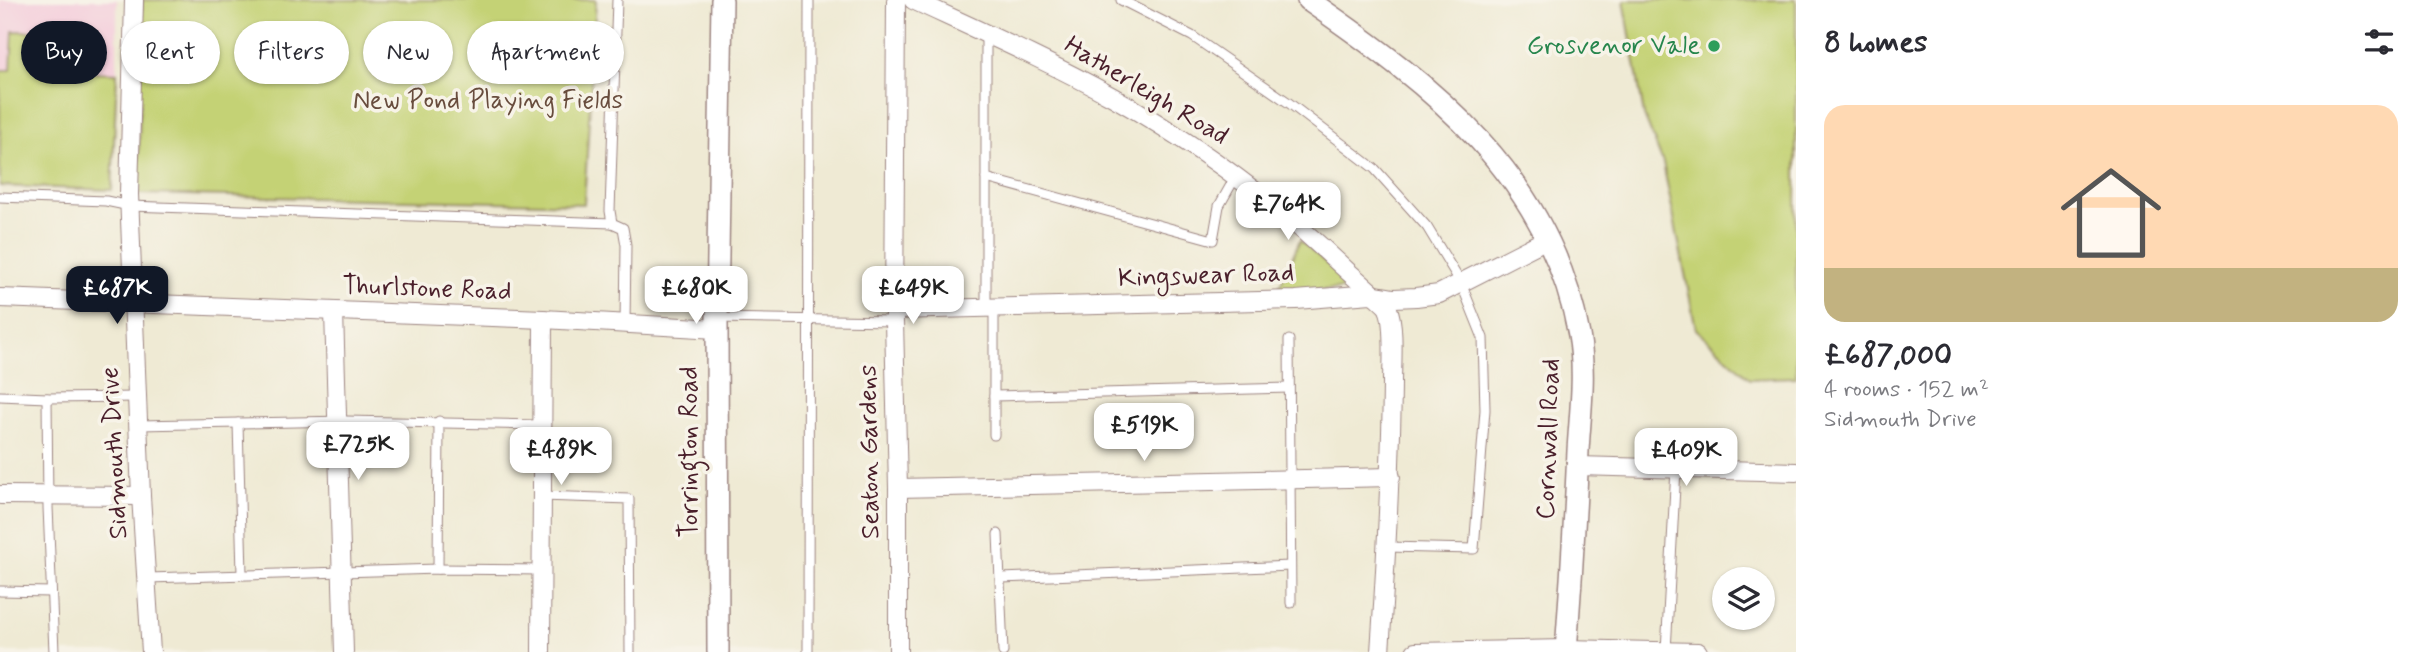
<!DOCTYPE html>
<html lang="en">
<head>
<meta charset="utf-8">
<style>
	:root { --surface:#fff; --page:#f2f2f3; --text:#2b2b33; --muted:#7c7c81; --line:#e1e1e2; --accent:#111827 }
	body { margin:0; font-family:Mynerve,sans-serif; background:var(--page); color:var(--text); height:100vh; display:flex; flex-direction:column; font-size:26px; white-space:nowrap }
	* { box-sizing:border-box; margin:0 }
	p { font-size:23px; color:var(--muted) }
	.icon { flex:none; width:38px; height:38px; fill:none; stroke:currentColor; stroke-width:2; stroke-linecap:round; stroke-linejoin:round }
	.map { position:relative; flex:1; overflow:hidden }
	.sheet { display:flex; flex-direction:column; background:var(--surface); width:630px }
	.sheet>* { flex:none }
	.top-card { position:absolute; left:21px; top:21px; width:665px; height:63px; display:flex; gap:14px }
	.fabs { position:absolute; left:1712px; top:567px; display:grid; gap:14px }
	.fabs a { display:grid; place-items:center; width:63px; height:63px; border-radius:50%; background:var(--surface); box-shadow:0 2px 5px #0004; font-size:35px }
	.price { position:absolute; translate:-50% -60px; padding:0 16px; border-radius:14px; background:#fff; color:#222; font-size:23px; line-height:46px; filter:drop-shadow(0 2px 4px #0008) }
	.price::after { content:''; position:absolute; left:50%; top:42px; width:21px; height:16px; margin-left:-10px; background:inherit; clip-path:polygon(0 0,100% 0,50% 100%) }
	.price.selected { background:var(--accent); color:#fff }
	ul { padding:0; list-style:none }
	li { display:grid; align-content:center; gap:14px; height:371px; padding:0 28px }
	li+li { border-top:2px solid var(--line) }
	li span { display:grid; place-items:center; height:217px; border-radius:21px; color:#555 }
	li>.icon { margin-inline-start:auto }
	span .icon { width:126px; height:126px; fill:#fffc; stroke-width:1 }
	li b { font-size:30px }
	h2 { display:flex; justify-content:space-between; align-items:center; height:84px; padding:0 28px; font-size:30px }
	.chip { padding:0 24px; border-radius:32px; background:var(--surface); box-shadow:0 2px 5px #0004; font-size:24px; line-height:63px }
	.chip.selected { background:var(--accent); color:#fff }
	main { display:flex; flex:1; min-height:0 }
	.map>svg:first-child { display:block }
	.built { fill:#f4cfdc }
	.green { fill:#c4d274; stroke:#877850; stroke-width:2 }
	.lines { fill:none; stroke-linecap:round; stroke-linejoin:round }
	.service-casing { stroke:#9c8480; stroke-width:11 }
	.minor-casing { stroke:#9c8480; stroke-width:20 }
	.tertiary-casing { stroke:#9c8480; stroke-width:24 }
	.service { stroke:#fff; stroke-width:9 }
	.minor { stroke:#fff; stroke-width:18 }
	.tertiary { stroke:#fff; stroke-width:21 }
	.leisure-dot { fill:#2e9e5b; stroke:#f7f3e8; stroke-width:2.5 }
	.labels { text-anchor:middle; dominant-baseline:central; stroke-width:7; stroke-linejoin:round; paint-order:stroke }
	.leisure-label { font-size:26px; fill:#27864d; stroke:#f7f3e8; text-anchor:end }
	.street-label { font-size:26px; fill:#4a1f2b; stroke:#f7f3e8 }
	.park-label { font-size:26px; fill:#684c3d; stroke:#f7f3e8 }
</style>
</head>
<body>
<main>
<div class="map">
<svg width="1796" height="652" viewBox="0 0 1796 652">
	<rect width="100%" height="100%" fill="#f7f3e8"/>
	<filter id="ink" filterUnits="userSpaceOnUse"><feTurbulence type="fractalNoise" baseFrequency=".0143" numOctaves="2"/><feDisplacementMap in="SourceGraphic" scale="14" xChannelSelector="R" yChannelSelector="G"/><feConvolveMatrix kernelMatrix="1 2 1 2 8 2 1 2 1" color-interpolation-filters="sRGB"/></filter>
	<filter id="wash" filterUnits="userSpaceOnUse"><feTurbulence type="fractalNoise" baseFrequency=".00686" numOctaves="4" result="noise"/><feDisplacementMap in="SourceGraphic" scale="28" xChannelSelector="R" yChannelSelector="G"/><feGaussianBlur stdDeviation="1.57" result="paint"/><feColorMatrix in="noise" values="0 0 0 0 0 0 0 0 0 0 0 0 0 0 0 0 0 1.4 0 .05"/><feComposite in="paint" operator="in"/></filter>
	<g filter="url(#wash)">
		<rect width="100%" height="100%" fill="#efead4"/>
		<!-- built -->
		<path class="built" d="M0 0H117V73L0 70Z"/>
		<!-- green -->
		<g class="green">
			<path d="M142 0H596L584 204 138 194Z"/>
			<path d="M1624 0H1796V377L1750 379 1696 329 1663 163 1644 115Z"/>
			<path d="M13 31 92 33 91 72 117 73 112 190 0 186V70H11Z"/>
			<path d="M1300 240 1342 277 1345 281 1342 289 1277 292Z"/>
		</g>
	</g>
	<g filter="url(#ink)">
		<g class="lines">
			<defs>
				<g id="service">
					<path d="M617 0 610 211 612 223 623 228 626 245 625 325"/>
					<path d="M1121 0 1192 36 1289 103 1375 169 1427 227 1461 283 1483 338 1485 410 1474 549 1387 547"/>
					<path d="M986 178 1213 240 1219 206 1236 176"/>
					<path d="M0 197 106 201 130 206 612 223"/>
					<path d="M994 307V435"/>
					<path d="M986 308V34"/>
					<path d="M717 318 894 321"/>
					<path d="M1289 340 1291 603"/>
					<path d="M0 396 47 398 138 397"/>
					<path d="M994 396 1288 388"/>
					<path d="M47 398 48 507 54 652"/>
					<path d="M238 423 242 574"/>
					<path d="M139 425 346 421 542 425"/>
					<path d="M542 496 629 499 630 652"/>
					<path d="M998 534 1003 652"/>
					<path d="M438 569 439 421"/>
					<path d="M148 578 438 569 542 570"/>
					<path d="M1002 578 1290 566"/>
					<path d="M0 591 51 592"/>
					<path d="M1666 651 1676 469"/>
					<path d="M808 652 809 0"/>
				</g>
				<g id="minor">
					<path d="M134 0 129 194 141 496 151 652"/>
					<path d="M896 0 894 321 898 488V652"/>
					<path d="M913 0C980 31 1048 61 1113 97 1196 144 1273 200 1342 266 1349 273 1386 304 1388 309 1395 323 1392 366 1392 383 1391 473 1386 562 1380 652"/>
					<path d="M0 298 543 319 717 329"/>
					<path d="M894 310 1296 300 1371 294 1394 298 1416 297 1439 294 1547 239"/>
					<path d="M334 312 344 652"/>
					<path d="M1578 466 1796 472"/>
					<path d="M898 488 1391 477"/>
					<path d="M0 495 141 496"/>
					<path d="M541 652 543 319"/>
					<path d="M1415 652 1566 649 1698 652"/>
				</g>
				<g id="tertiary">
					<path d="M1308 0C1433 86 1550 176 1579 335 1586 373 1580 414 1578 451 1575 518 1571 585 1566 652"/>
					<path d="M718 652 717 318 722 0"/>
				</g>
			</defs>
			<!-- service casing -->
			<use href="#service" class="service-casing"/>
			<!-- minor casing -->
			<use href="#minor" class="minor-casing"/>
			<!-- tertiary casing -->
			<use href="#tertiary" class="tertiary-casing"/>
			<!-- service -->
			<use href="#service" class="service"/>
			<!-- minor -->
			<use href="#minor" class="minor"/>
			<!-- tertiary -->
			<use href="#tertiary" class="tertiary"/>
		</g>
	</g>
	<!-- markers -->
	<circle class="leisure-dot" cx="1714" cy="46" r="7"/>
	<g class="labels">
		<!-- leisure labels -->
		<g class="leisure-label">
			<text x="1700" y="46">Grosvenor Vale</text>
		</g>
		<!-- street labels -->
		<g class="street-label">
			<text transform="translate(1146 91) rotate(31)">Hatherleigh Road</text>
			<text transform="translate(1206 276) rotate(-2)">Kingswear Road</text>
			<text transform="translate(427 289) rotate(2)">Thurlstone Road</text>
			<text transform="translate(1549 439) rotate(-88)">Cornwall Road</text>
			<text transform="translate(690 452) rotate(-90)">Torrington Road</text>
			<text transform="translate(870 452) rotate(-91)">Seaton Gardens</text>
			<text transform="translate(115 453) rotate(-93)">Sidmouth Drive</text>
		</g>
		<!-- park labels -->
		<g class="park-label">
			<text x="488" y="101">New Pond Playing Fields</text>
		</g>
	</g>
</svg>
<div class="fabs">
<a><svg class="icon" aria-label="layers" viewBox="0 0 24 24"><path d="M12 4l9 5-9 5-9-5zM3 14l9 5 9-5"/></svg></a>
</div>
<b class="price" style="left:1288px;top:242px">£764K</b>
<b class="price selected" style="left:117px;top:326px">£687K</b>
<b class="price" style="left:696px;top:326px">£680K</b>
<b class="price" style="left:913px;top:326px">£649K</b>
<b class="price" style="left:1144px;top:463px">£519K</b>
<b class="price" style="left:358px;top:482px">£725K</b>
<b class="price" style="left:561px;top:487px">£489K</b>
<b class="price" style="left:1686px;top:488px">£409K</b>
<div class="top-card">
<a class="chip selected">Buy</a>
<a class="chip">Rent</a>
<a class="chip">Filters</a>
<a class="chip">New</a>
<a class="chip">Apartment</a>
</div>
</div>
<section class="sheet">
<h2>8 homes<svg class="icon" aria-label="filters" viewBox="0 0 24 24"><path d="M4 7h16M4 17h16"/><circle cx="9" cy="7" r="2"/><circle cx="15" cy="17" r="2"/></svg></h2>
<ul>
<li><span style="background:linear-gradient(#ffd9b3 75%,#c2b280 0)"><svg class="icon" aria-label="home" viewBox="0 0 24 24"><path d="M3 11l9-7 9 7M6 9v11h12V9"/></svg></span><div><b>£687,000</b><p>4 rooms · 152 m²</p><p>Sidmouth Drive</p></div></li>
</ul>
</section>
</main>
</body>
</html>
